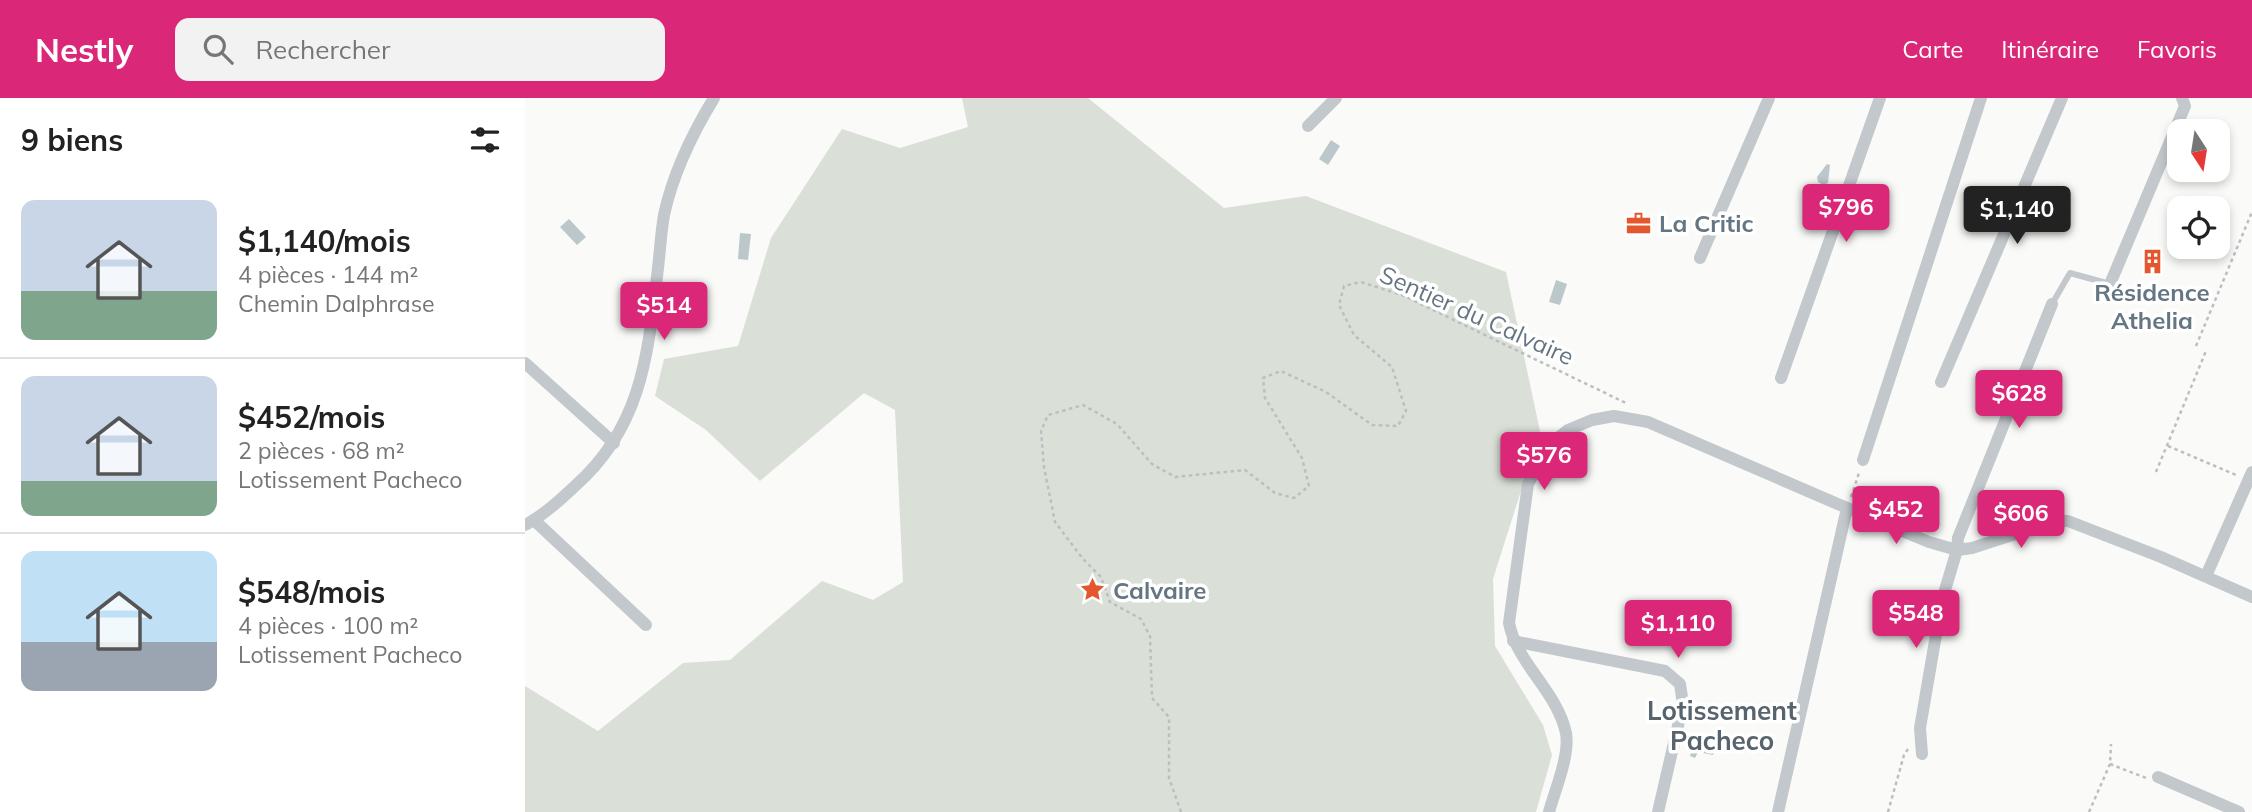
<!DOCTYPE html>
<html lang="fr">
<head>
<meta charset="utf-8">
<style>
	:root { --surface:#fff; --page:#f2f2f2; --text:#222; --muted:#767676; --line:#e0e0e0; --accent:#db2777 }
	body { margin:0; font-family:Mulish,sans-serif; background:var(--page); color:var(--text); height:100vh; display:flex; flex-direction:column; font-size:26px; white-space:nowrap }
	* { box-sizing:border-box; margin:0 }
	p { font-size:23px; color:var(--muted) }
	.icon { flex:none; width:38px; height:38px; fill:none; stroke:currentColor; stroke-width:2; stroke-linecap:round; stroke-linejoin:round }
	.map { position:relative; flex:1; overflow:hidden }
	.side { display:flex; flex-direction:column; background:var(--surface); width:525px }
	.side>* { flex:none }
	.needle { width:46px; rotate:168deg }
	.controls { position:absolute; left:1642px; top:21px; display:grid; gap:14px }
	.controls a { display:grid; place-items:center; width:63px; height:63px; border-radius:14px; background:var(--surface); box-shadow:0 4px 10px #0003; font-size:35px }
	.price { position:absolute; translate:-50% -60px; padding:0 16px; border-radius:7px; background:var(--accent); color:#fff; font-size:23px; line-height:46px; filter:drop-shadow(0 2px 4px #0008) }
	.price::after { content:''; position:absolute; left:50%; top:42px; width:21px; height:16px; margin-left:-10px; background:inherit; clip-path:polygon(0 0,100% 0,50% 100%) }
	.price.selected { background:#222; color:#fff }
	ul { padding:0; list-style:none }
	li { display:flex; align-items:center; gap:21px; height:175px; padding:0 21px }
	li+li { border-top:2px solid var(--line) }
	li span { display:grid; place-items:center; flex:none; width:196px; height:140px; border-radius:14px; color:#555 }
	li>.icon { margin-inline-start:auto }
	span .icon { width:84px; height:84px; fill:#fffc; stroke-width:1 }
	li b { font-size:30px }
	h2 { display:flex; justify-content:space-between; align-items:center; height:84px; padding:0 21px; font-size:30px }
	header { display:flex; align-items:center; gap:42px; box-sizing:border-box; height:98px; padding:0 35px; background:var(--accent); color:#fff }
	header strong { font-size:33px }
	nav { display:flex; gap:38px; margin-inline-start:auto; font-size:24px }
	.search { width:490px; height:63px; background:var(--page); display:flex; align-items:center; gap:18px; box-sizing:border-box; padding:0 24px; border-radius:14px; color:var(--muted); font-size:26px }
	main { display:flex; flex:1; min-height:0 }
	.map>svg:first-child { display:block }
	.green { fill:#dadfd7 }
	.water { fill:#bbc7cb }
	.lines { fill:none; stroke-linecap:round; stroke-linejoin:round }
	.path { stroke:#bbbfc2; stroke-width:2.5; stroke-dasharray:3.5 3.5; stroke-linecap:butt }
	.lane { stroke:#c3c8cc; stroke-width:6 }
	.street { stroke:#c3c8cc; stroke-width:12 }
	.labels { text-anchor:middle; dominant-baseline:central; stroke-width:7; stroke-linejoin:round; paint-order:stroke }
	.poi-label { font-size:24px; font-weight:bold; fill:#657683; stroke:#fff; text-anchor:start }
	.street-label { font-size:24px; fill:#657683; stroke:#fff }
	.neighbourhood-label { font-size:26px; font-weight:bold; fill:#57646e; stroke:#fff }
</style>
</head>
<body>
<header>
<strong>Nestly</strong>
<div class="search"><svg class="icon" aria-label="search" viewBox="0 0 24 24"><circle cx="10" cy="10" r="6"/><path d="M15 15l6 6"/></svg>Rechercher</div>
<nav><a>Carte</a><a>Itinéraire</a><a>Favoris</a></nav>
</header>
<main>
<section class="side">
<h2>9 biens<svg class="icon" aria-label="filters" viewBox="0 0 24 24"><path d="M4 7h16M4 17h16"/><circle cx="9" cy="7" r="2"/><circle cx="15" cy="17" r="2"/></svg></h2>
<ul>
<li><span style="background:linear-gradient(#c9d6e8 65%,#7fa58c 0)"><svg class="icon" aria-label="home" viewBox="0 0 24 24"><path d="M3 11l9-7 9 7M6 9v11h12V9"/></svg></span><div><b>$1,140/mois</b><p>4 pièces · 144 m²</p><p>Chemin Dalphrase</p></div></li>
<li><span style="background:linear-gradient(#c9d6e8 75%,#7fa58c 0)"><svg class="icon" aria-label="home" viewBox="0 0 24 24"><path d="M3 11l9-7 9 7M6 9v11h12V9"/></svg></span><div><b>$452/mois</b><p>2 pièces · 68 m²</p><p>Lotissement Pacheco</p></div></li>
<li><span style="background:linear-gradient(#bfe0f5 65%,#9aa5b1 0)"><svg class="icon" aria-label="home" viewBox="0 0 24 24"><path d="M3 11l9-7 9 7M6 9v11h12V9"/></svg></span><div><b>$548/mois</b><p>4 pièces · 100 m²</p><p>Lotissement Pacheco</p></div></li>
</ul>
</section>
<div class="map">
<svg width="1727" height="714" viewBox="0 0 1727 714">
	<rect width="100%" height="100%" fill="#fafaf8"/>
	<!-- green -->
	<path class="green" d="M437 0H563L699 110 781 98 981 174 1015 333 968 481 970 548 1018 627 1027 657 1011 714H0V588L73 633 158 565 205 562 297 483 348 502 378 484 370 312 339 295 235 383 181 332 130 298 139 261 213 248 246 140 317 31 375 50 443 29Z"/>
	<!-- water -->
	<g class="water">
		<path d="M806 42 815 48 803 67 794 61Z"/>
		<path d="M1302 66 1305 67 1303 85 1298 87 1293 84 1292 79Z"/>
		<path d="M44 121 61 139 52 147 35 129Z"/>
		<path d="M215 135 226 136 223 162 213 161Z"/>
		<path d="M1031 182 1042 186 1035 207 1024 204Z"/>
		<path d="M1169 646 1190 650 1188 657 1173 654 1170 660 1165 658Z"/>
	</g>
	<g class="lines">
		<!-- path -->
		<g class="path">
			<path d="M1671 248 1727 114"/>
			<path d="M1643 348 1711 377"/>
			<path d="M1631 374 1681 253"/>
			<path d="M1326 399 1334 375"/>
			<path d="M1585 666 1621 680"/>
			<path d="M656 714 644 680V619L627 600 625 538 616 521 585 504 576 479 558 461 530 424 519 369 516 333 523 317 558 307 592 326 627 366 650 379 720 372 750 395 769 400 784 388 777 360 740 300 738 280 756 273 801 294 847 327 873 328 881 313 867 269 829 237 814 207 819 188 836 184 877 197 1103 306"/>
			<path d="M1363 714 1379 657 1383 651"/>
			<path d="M1564 714 1585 666 1586 646"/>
		</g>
		<!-- lane -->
		<path class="lane" d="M1527 206 1545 175 1585 186"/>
		<!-- street -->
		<g class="street">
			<path d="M783 28 811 0"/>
			<path d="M1175 160 1244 0"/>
			<path d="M1585 186 1660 8 1657 0"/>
			<path d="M0 265 89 345"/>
			<path d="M1256 280 1355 0"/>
			<path d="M1416 284 1537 0"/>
			<path d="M1338 362 1456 0"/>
			<path d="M9 422 121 527"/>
			<path d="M0 427C19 417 35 402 50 388 118 328 123 254 133 170 135 153 136 134 139 117 148 75 167 36 189 0"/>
			<path d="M1681 478 1727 374"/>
			<path d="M988 543 1140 573 1155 586 1158 606 1133 714"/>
			<path d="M1397 656 1395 630 1417 502 1432 452 1433 440 1527 206"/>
			<path d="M1633 679 1714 714"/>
			<path d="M1024 714C1030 692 1045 657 1041 635 1032 593 992 566 984 525L1003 386 1024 347 1043 332 1067 322 1089 318 1123 324 1322 410 1404 444 1432 452 1447 450 1531 423H1543L1636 459 1727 499"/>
			<path d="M1253 714 1322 410"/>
		</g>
	</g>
	<!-- icons -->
	<defs>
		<symbol id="office-bare" viewBox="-9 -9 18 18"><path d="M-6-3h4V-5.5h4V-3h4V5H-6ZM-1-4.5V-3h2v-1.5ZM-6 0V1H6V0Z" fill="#e4572e" stroke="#fff" stroke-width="2.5" paint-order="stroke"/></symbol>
		<symbol id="building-bare" viewBox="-9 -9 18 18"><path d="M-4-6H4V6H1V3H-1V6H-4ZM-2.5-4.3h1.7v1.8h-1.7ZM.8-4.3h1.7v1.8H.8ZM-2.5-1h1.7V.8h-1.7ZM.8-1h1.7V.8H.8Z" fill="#e4572e" stroke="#fff" stroke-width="2.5" paint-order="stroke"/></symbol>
		<symbol id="sight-bare" viewBox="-9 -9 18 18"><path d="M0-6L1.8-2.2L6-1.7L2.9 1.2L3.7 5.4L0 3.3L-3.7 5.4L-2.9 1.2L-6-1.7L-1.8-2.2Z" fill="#e4572e" stroke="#fff" stroke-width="2.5" paint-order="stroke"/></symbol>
	</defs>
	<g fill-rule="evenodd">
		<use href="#office-bare" x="1096" y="108" width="35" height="35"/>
		<use href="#building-bare" x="1610" y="146" width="35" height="35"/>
		<use href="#sight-bare" x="550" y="474" width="35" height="35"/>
	</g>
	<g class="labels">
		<!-- poi labels -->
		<g class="poi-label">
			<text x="1134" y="125">La Critic</text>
			<text x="1627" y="194" text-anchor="middle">Résidence<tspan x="1627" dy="28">Athelia</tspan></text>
			<text x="588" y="492">Calvaire</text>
		</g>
		<!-- street labels -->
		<g class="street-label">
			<text transform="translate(952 217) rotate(24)">Sentier du Calvaire</text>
		</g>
		<!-- neighbourhood labels -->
		<g class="neighbourhood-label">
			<text x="1197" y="612">Lotissement<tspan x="1197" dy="30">Pacheco</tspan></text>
		</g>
	</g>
</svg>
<div class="controls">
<a><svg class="needle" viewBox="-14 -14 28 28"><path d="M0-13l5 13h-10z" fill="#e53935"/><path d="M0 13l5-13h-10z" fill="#767676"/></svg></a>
<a><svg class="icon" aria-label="locate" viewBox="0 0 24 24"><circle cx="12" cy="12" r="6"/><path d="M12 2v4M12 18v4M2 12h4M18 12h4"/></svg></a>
</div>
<b class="price" style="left:1321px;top:146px">$796</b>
<b class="price selected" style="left:1492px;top:148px">$1,140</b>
<b class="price" style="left:139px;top:244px">$514</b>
<b class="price" style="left:1494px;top:332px">$628</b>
<b class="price" style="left:1019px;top:394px">$576</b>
<b class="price" style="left:1371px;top:448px">$452</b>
<b class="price" style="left:1496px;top:452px">$606</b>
<b class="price" style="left:1391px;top:552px">$548</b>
<b class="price" style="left:1153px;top:562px">$1,110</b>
</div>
</main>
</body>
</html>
